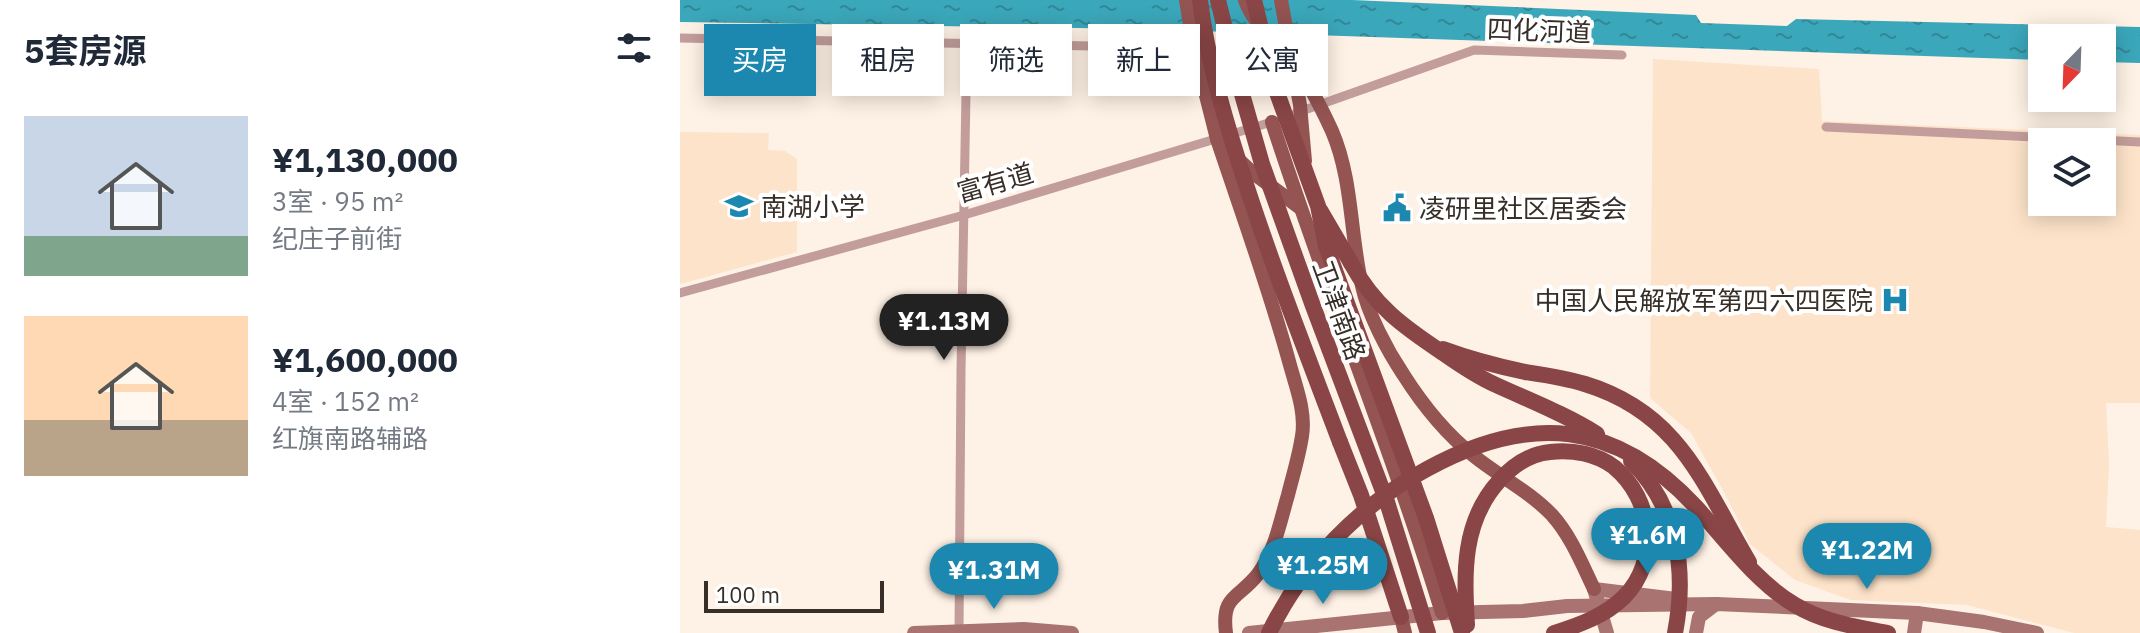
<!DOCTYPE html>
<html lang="zh">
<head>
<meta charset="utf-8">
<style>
	:root { --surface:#fff; --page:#f6f6f7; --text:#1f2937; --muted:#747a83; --accent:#1c88af }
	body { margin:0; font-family:"IBM Plex Sans","Noto Sans SC",sans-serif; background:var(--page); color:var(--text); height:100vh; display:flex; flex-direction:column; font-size:30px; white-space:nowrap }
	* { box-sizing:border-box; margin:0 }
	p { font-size:26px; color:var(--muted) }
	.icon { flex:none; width:44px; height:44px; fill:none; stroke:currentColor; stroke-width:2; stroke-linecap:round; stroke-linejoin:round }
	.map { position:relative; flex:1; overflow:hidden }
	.drawer { display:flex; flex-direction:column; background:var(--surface); width:680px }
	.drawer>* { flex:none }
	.banner { position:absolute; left:24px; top:24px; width:760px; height:72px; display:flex; gap:16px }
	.needle { width:52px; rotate:203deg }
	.fabs { position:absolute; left:1348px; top:24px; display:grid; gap:16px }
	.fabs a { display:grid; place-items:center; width:88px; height:88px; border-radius:0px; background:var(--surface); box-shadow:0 4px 20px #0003; font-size:40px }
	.scale { position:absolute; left:24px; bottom:20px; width:180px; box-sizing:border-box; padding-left:8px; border:4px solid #362e27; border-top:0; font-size:22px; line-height:28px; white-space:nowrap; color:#362e27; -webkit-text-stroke:6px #fff; paint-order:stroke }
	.price { position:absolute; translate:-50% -68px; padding:0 18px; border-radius:28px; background:var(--accent); color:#fff; font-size:26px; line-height:52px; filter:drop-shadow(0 2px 4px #0008) }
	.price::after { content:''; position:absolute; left:50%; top:48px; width:24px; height:18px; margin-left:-12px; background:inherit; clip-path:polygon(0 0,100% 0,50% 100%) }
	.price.selected { background:#222; color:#fff }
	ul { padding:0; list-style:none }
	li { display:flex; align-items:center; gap:24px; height:200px; padding:0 24px }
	li span { display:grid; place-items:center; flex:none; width:224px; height:160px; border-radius:0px; color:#555 }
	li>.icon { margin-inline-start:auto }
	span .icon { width:96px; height:96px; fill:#fffc; stroke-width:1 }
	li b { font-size:34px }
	h2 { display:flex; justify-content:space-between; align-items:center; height:96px; padding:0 24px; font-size:34px }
	.pill { padding:0 28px; border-radius:0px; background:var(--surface); box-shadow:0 4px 20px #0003; font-size:28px; line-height:72px }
	.pill.selected { background:var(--accent); color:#fff }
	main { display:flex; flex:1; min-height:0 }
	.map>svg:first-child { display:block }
	.built { fill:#fde3c9; fill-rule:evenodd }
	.water { fill:url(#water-ripples) }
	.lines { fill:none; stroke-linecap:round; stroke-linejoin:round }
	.minor { stroke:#c29d9b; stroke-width:9 }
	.secondary { stroke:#a87370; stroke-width:14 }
	.primary { stroke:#935452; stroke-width:14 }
	.trunk { stroke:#8a4646; stroke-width:16 }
	.primary-bridge { stroke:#935452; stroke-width:14 }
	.trunk-bridge { stroke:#8a4646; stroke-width:16 }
	.labels { text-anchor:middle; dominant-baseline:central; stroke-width:8; stroke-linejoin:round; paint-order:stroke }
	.street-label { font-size:26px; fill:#362e27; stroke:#fff }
	.poi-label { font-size:26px; fill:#362e27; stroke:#fff; text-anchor:start }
</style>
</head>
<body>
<main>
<section class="drawer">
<h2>5套房源<svg class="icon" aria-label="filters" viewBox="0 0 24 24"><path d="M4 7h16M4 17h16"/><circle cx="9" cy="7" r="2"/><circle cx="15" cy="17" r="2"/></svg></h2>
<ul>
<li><span style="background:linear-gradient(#c9d6e8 75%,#7fa58c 0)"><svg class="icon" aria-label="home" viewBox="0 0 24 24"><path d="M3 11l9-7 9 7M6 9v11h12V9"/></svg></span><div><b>¥1,130,000</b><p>3室 · 95 m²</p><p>纪庄子前街</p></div></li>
<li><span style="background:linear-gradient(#ffd9b3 65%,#b9a48a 0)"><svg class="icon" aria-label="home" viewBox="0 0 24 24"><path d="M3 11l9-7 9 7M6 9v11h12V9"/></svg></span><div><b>¥1,600,000</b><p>4室 · 152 m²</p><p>红旗南路辅路</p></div></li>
</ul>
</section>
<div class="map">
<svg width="1460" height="633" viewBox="0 0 1460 633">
	<defs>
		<pattern id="water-ripples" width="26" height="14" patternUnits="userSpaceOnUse" patternTransform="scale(2)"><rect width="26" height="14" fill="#3ba7ba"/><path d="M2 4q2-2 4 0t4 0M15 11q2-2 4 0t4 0" fill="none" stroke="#328897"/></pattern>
	</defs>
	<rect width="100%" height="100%" fill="#fef1e5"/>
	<!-- built -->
	<g class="built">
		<path d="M973 59 1139 69 1142 121 1460 135V403H1426L1429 464 1426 527 1460 530V633H1394L1287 605 1171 600 1115 580 1070 544 1045 494 1011 433 970 398ZM1362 142H1422V202H1362Z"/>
		<path d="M0 132 89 133 88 150 105 151 117 159V252L0 284Z"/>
	</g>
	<!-- water -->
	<path class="water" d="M0 0H672L1016 15 1021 23 1107 26 1116 19 1460 27V63L1422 62V38H1362V60L461 29 0 22Z"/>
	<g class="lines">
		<!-- minor -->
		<g class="minor">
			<path d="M0 38 514 48"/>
			<path d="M616 113 794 50 942 55"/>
			<path d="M1146 127 1460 142"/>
			<path d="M0 293 284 215 595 121"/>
			<path d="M279 632 281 371 286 93"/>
		</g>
		<!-- secondary -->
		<g class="secondary">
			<path d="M234 633 344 629 392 633"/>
			<path d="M569 633 762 613 843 611 887 606 1036 604 1237 613 1304 622 1357 633"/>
			<path d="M927 633 914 589 996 599"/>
			<path d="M1016 633 1019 617 1036 604"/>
			<path d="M1234 633 1237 613"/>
		</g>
		<!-- primary -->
		<g class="primary">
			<path d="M506 0 514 48 537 139 542 144"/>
			<path d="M565 0C573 24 597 43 613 62 629 83 641 107 652 131 673 180 670 235 682 286 688 314 707 350 723 374 742 404 766 434 794 456 820 477 849 491 872 515 891 536 902 564 914 589"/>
			<path d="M592 122C645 287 711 447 762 613"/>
			<path d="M537 139C562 214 589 288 610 365 616 387 626 412 622 436 619 456 613 475 608 495 600 522 595 551 578 574 559 599 541 594 546 633"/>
			<path d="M557 158 573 173 619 207"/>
			<path d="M721 617 725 633"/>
		</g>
		<!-- trunk -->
		<g class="trunk">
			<path d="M640 210 671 263"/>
			<path d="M763 349C790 359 817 366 845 372 865 375 886 378 905 384 1000 413 1023 484 1069 562"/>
			<path d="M660 442 681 495 721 617"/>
		</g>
		<!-- primary-bridge -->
		<path class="primary-bridge" d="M601 0 620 105 625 161"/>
		<!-- trunk-bridge -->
		<g class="trunk-bridge">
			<path d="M520 0C527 58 544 116 562 172 591 263 626 352 660 442"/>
			<path d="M538 0 554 66 582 164 633 306 707 502 748 633"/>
			<path d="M574 0 595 87 638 206 646 246 746 518 782 633"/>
			<path d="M671 263C694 306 724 327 763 353 780 365 798 377 816 385 851 401 885 414 917 434"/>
			<path d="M951 461C998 507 1007 571 995 633"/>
			<path d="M787 625C784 573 782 522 819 481 833 465 849 454 870 452 892 449 917 454 934 467 973 499 980 561 944 597 925 616 899 625 874 633"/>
			<path d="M589 633C622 564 680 505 747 469 849 413 936 420 1016 507 1046 540 1076 582 1115 605 1143 622 1176 627 1208 633"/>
		</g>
	</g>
	<!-- icons -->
	<defs>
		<symbol id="school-bare" viewBox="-9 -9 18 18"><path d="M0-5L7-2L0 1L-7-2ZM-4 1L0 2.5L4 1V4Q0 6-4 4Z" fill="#1c88af" stroke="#fff" stroke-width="2.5" paint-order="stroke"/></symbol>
		<symbol id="civic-bare" viewBox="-9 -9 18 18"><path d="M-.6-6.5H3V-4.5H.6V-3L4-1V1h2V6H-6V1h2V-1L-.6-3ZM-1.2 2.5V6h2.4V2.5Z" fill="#1c88af" stroke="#fff" stroke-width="2.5" paint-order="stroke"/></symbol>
		<symbol id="hospital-bare" viewBox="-9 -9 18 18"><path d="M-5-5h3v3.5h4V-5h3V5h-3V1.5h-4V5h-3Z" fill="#1c88af" stroke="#fff" stroke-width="2.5" paint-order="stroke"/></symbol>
	</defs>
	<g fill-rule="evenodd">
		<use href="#school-bare" x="39" y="186" width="40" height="40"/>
		<use href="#civic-bare" x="697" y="188" width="40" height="40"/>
		<use href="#hospital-bare" x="1195" y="280" width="40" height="40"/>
	</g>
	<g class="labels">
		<!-- street labels -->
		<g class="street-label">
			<text transform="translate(859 30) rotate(2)">四化河道</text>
			<text transform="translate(315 182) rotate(-16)">富有道</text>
			<text transform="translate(660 310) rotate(70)">卫津南路</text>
		</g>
		<!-- poi labels -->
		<g class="poi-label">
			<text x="81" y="206">南湖小学</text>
			<text x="739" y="208">凌研里社区居委会</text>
			<text x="1193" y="300" text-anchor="end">中国人民解放军第四六四医院</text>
		</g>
	</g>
</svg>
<div class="fabs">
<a><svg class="needle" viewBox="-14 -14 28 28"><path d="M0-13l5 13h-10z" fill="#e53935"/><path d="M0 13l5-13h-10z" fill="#747a83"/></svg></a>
<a><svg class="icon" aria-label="layers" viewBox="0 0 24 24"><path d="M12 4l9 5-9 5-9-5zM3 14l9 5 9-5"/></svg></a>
</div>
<div class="scale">100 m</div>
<b class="price selected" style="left:264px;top:362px">¥1.13M</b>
<b class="price" style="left:968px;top:576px">¥1.6M</b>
<b class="price" style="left:1187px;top:591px">¥1.22M</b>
<b class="price" style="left:643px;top:606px">¥1.25M</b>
<b class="price" style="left:314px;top:611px">¥1.31M</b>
<div class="banner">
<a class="pill selected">买房</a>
<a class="pill">租房</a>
<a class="pill">筛选</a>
<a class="pill">新上</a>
<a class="pill">公寓</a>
</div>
</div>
</main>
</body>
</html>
